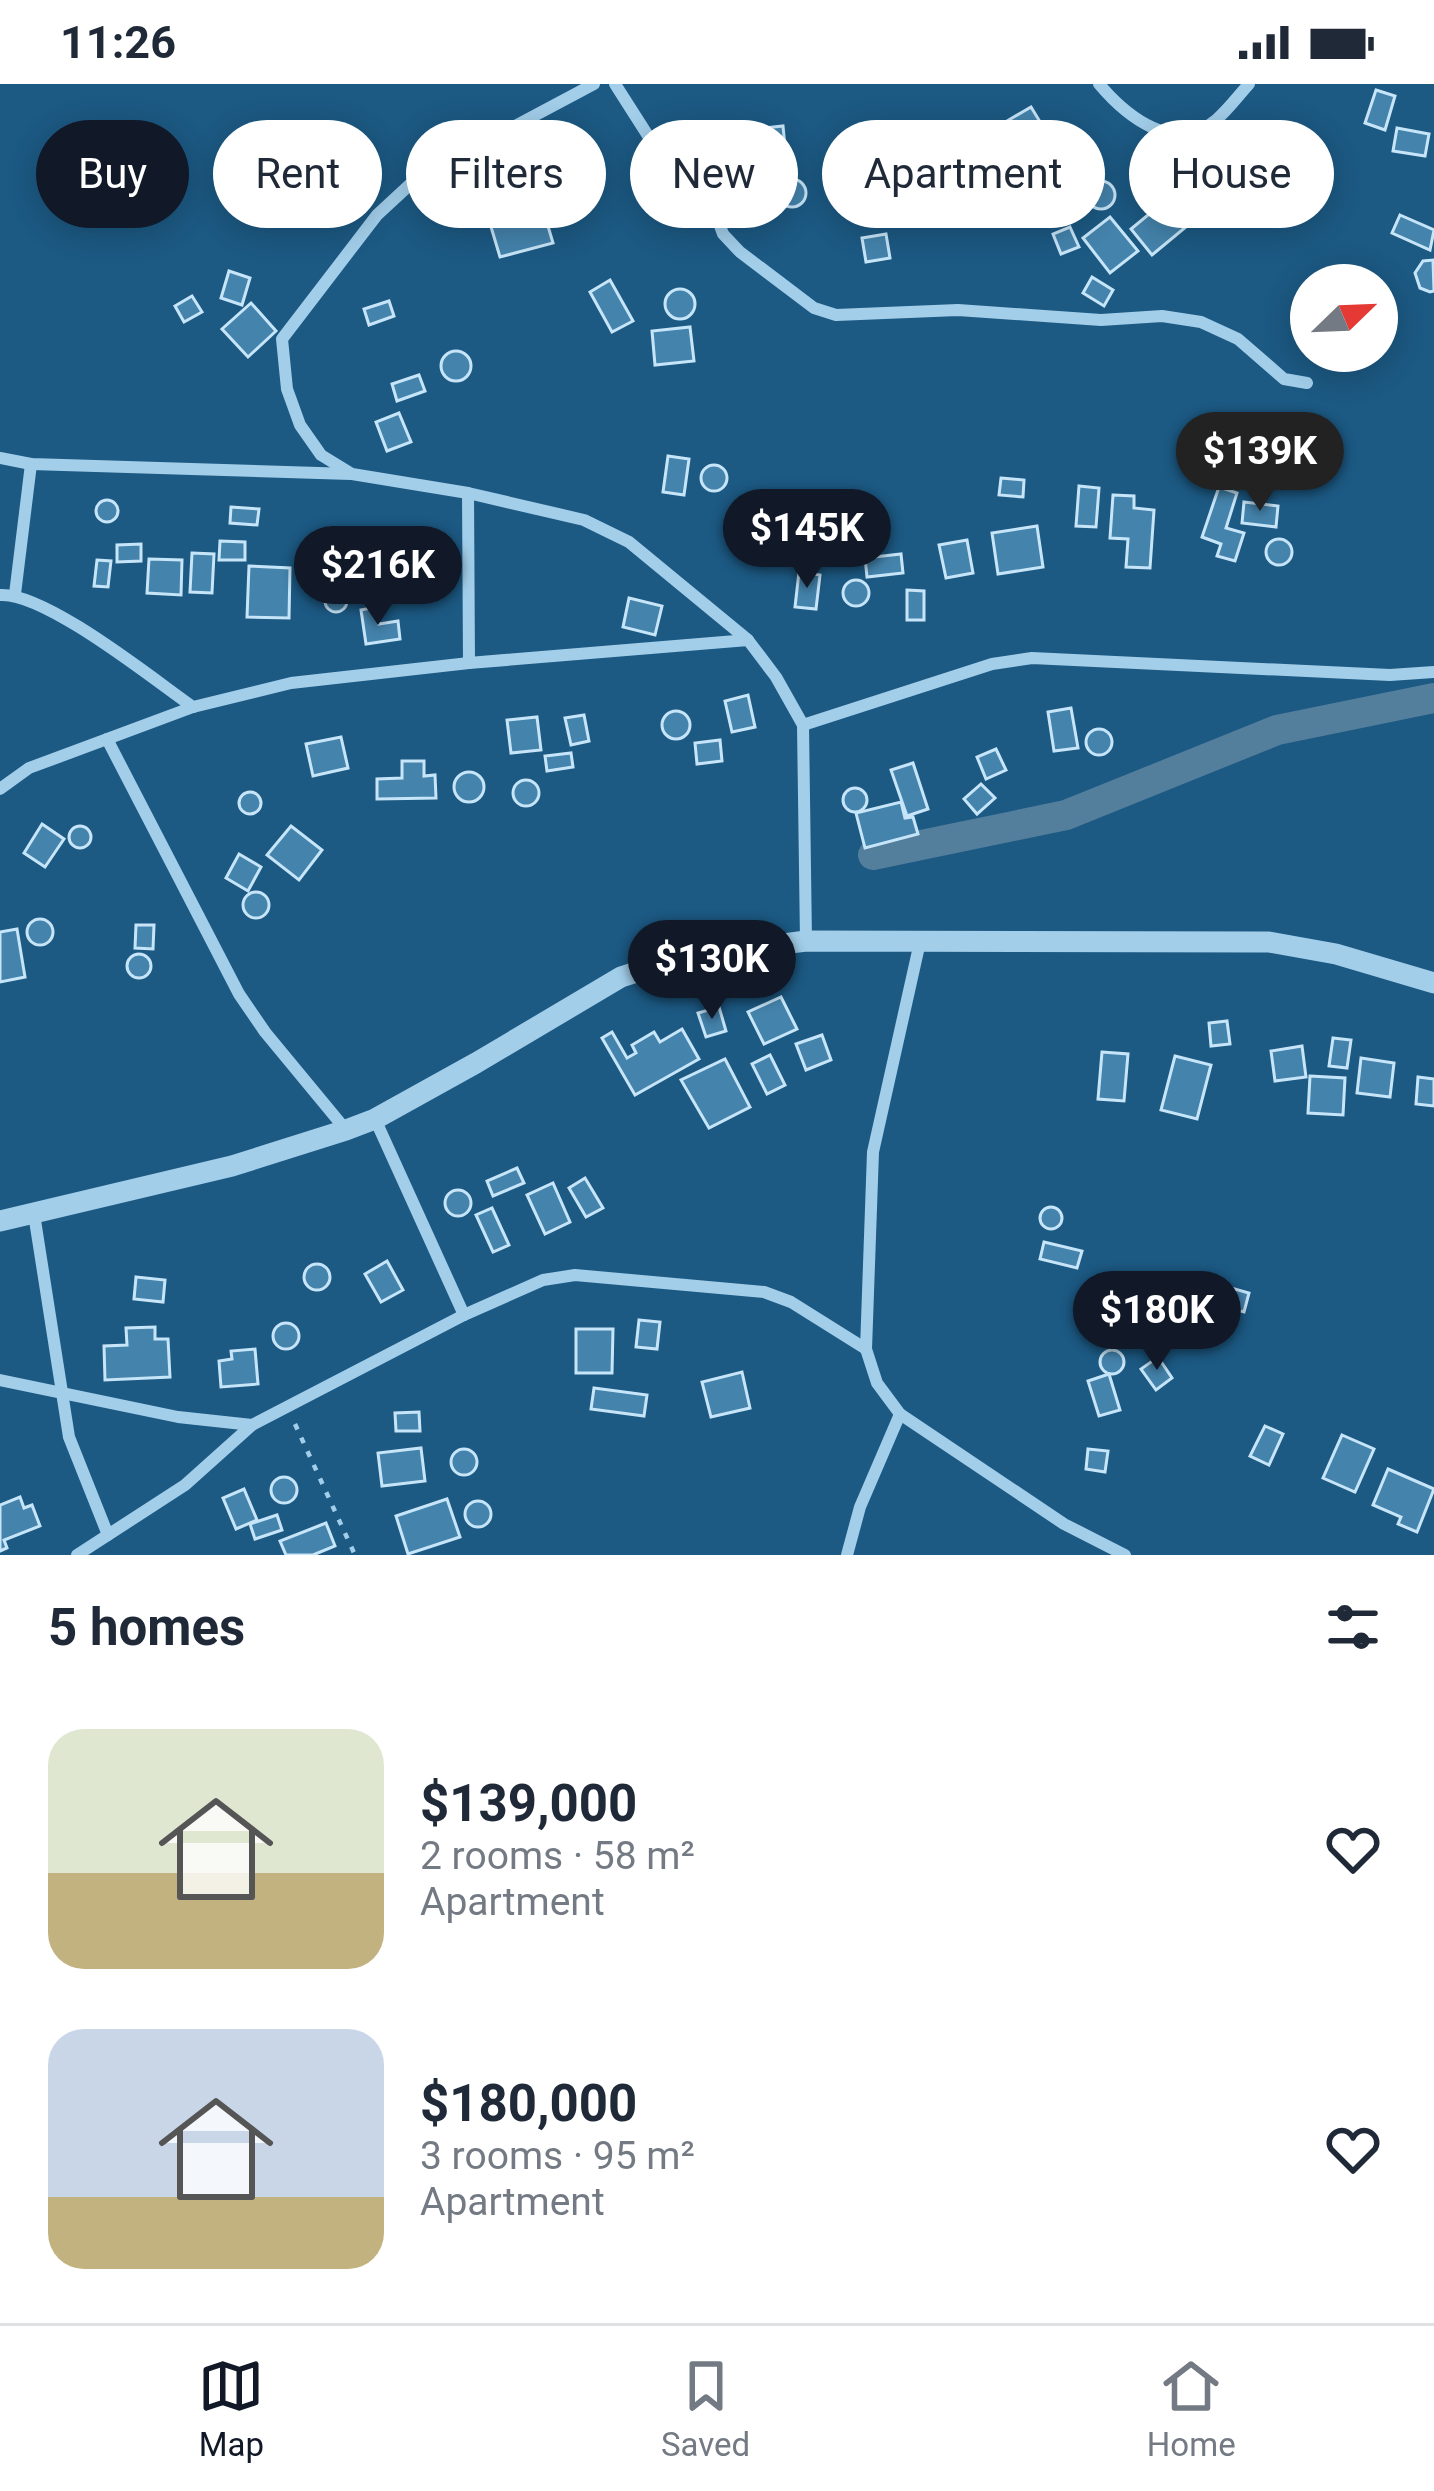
<!DOCTYPE html>
<html lang="en">
<head>
<meta charset="utf-8">
<style>
	:root { --surface:#fff; --page:#f2f2f3; --text:#1f2937; --muted:#747a83; --line:#e0e1e3; --accent:#111827 }
	body { margin:0; font-family:Roboto,sans-serif; background:var(--page); color:var(--text); height:100vh; display:flex; flex-direction:column; font-size:45px; white-space:nowrap }
	* { box-sizing:border-box; margin:0 }
	p { font-size:39px; color:var(--muted) }
	.icon { flex:none; width:66px; height:66px; fill:none; stroke:currentColor; stroke-width:2; stroke-linecap:round; stroke-linejoin:round }
	.map { position:relative; height:1471px; overflow:hidden }
	.details { display:flex; flex-direction:column; background:var(--surface); flex:1 }
	.details>* { flex:none }
	.banner { position:absolute; left:36px; top:36px; width:1362px; height:108px; display:flex; gap:24px }
	.needle { width:78px; rotate:67deg }
	.fabs { position:absolute; left:1290px; top:180px; display:grid; gap:24px }
	.fabs a { display:grid; place-items:center; width:108px; height:108px; border-radius:50%; background:var(--surface); box-shadow:0 6px 30px #0003; font-size:60px }
	.price { position:absolute; translate:-50% -102px; padding:0 27px; border-radius:42px; background:var(--accent); color:#fff; font-size:39px; line-height:78px; filter:drop-shadow(0 3px 6px #0008) }
	.price::after { content:''; position:absolute; left:50%; top:72px; width:36px; height:27px; margin-left:-18px; background:inherit; clip-path:polygon(0 0,100% 0,50% 100%) }
	.price.selected { background:#222; color:#fff }
	ul { padding:0; list-style:none }
	li { display:flex; align-items:center; gap:36px; height:300px; padding:0 48px }
	li span { display:grid; place-items:center; flex:none; width:336px; height:240px; border-radius:36px; color:#555 }
	li>.icon { margin-inline-start:auto }
	span .icon { width:144px; height:144px; fill:#fffc; stroke-width:1 }
	li b { font-size:51px }
	h2 { display:flex; justify-content:space-between; align-items:center; height:144px; padding:0 48px; font-size:51px }
	.chip { padding:0 42px; border-radius:54px; background:var(--surface); box-shadow:0 6px 30px #0003; font-size:42px; line-height:108px }
	.chip.selected { background:var(--accent); color:#fff }
	.status { display:flex; justify-content:space-between; align-items:center; height:84px; padding:0 60px; background:var(--surface); direction:ltr }
	.status svg { height:33px; fill:currentColor }
	.tab-bar { display:flex; justify-content:space-around; align-items:center; height:168px; border-top:3px solid var(--line); background:var(--surface); font-size:33px; color:var(--muted) }
	.tab-bar a { display:grid; justify-items:center; gap:6px }
	.tab-bar .selected { color:var(--accent) }
	.map>svg:first-child { display:block }
	.lines { fill:none; stroke-linecap:round; stroke-linejoin:round }
	.canal { stroke:#537f9d; stroke-width:30 }
	.building { fill:#4483ac; stroke:#c7e5f8; stroke-width:3 }
	.path { stroke:#a2ceea; stroke-width:4.5; stroke-dasharray:6 9; stroke-linecap:butt }
	.minor { stroke:#a2ceea; stroke-width:12 }
	.tertiary { stroke:#a2ceea; stroke-width:21 }
</style>
</head>
<body>
<div class="status"><b>11:26</b><svg viewBox="0 0 49 12"><path d="M0 12V9h3v3zM5 12V6h3v6zM10 12V3h3v9zM15 12V0h3v12zM26 1h20v11H26zM47 4h2v5h-2z"/></svg></div>
<div class="map">
<svg width="1434" height="1471" viewBox="0 0 1434 1471">
	<rect width="100%" height="100%" fill="#1c5983"/>
	<g class="lines">
		<!-- canal -->
		<path class="canal" d="M873 771 1066 731 1277 646 1434 614"/>
	</g>
	<!-- building -->
	<g class="building">
		<path d="M1376 6 1395 12 1385 46 1365 39Z"/>
		<path d="M1031 23 1048 51 1023 65 1007 37Z"/>
		<path d="M783 42 786 73 730 78 727 48Z"/>
		<path d="M1397 44 1429 50 1425 72 1393 67Z"/>
		<path d="M875 71 887 110 845 122 834 83Z"/>
		<circle cx="792" cy="109" r="14"/>
		<circle cx="1101" cy="111" r="14"/>
		<path d="M758 97 767 130 743 136 735 103Z"/>
		<circle cx="890" cy="126" r="14"/>
		<path d="M539 112 553 159 500 173 486 126Z"/>
		<path d="M1166 116 1187 142 1152 171 1131 145Z"/>
		<path d="M1400 131 1434 146 1430 166 1392 149Z"/>
		<path d="M1110 133 1138 167 1110 189 1083 154Z"/>
		<path d="M1070 143 1079 163 1061 170 1053 150Z"/>
		<path d="M886 150 890 174 866 178 862 154Z"/>
		<path d="M1433 176 1434 207 1430 208 1420 204 1415 189 1423 177Z"/>
		<path d="M229 187 250 194 242 221 221 214Z"/>
		<path d="M1092 193 1113 206 1104 222 1083 209Z"/>
		<path d="M610 196 633 237 612 248 590 208Z"/>
		<circle cx="680" cy="220" r="15"/>
		<path d="M192 212 202 228 184 238 175 222Z"/>
		<path d="M389 217 394 232 369 241 364 225Z"/>
		<path d="M251 219 276 247 248 273 222 245Z"/>
		<path d="M690 243 694 277 655 281 652 247Z"/>
		<circle cx="456" cy="282" r="15"/>
		<path d="M419 291 425 307 397 317 392 300Z"/>
		<path d="M399 329 411 358 387 367 376 338Z"/>
		<path d="M668 372 689 375 684 411 663 408Z"/>
		<circle cx="714" cy="394" r="13"/>
		<path d="M1001 394 1024 396 1023 413 999 411Z"/>
		<path d="M1079 402 1099 404 1096 443 1076 442Z"/>
		<path d="M1219 403 1237 409 1226 444 1244 449 1235 477 1217 472 1221 460 1202 453Z"/>
		<path d="M1113 411 1134 412V424L1154 426 1150 484 1126 483 1128 455 1110 454Z"/>
		<circle cx="107" cy="427" r="11"/>
		<path d="M1244 418 1278 422 1276 443 1242 439Z"/>
		<path d="M231 423 259 425 257 441 230 439Z"/>
		<path d="M1037 442 1043 483 998 490 992 449Z"/>
		<circle cx="1279" cy="468" r="13"/>
		<path d="M967 456 973 489 946 494 939 461Z"/>
		<path d="M220 457 245 458V476H219Z"/>
		<path d="M141 460V477L117 478V461Z"/>
		<path d="M346 463 395 464 394 484 345 483Z"/>
		<path d="M192 469 214 470 212 509 190 508Z"/>
		<path d="M901 470 903 489 867 493 865 474Z"/>
		<path d="M149 475 182 476 181 511 147 509Z"/>
		<path d="M97 476 111 477 108 503 94 502Z"/>
		<path d="M249 482 290 484 289 534 247 533Z"/>
		<path d="M799 488 820 491 816 525 795 523Z"/>
		<circle cx="856" cy="509" r="13"/>
		<circle cx="336" cy="517" r="11"/>
		<path d="M907 506 924 507V536H907Z"/>
		<path d="M629 514 662 522 655 551 623 543Z"/>
		<path d="M376 523 379 540 398 537 400 555 366 560 361 526Z"/>
		<path d="M748 611 755 643 732 648 725 617Z"/>
		<path d="M1071 624 1078 664 1054 667 1048 628Z"/>
		<circle cx="676" cy="641" r="14"/>
		<path d="M584 631 589 657 571 661 565 634Z"/>
		<path d="M537 633 541 666 511 669 507 636Z"/>
		<circle cx="1099" cy="658" r="13"/>
		<path d="M341 653 348 684 313 692 306 660Z"/>
		<path d="M720 656 722 677 697 680 695 659Z"/>
		<path d="M996 665 1006 686 986 695 977 673Z"/>
		<path d="M571 669 573 683 547 687 545 672Z"/>
		<path d="M402 677H424V692L435 691 436 714 377 715V695L402 694Z"/>
		<path d="M913 679 928 725 907 732 891 686Z"/>
		<circle cx="469" cy="703" r="15"/>
		<circle cx="526" cy="709" r="13"/>
		<path d="M981 700 995 714 977 730 964 715Z"/>
		<circle cx="855" cy="716" r="12"/>
		<circle cx="250" cy="719" r="11"/>
		<path d="M901 718 905 734 913 733 918 750 865 764 856 729Z"/>
		<path d="M42 740 64 755 45 783 24 769Z"/>
		<circle cx="80" cy="753" r="11"/>
		<path d="M291 742 322 766 299 796 267 771Z"/>
		<path d="M239 770 261 783 248 807 226 794Z"/>
		<circle cx="256" cy="821" r="13"/>
		<circle cx="40" cy="848" r="13"/>
		<path d="M136 841H154L153 865 135 864Z"/>
		<path d="M17 845 25 893 0 898V848Z"/>
		<circle cx="139" cy="882" r="12"/>
		<path d="M781 913 797 945 764 960 748 928Z"/>
		<path d="M719 923 726 947 706 953 698 929Z"/>
		<path d="M1227 937 1230 960 1211 962 1209 939Z"/>
		<path d="M682 945 699 975 635 1011 602 954 612 948 627 974 636 969 632 961 654 948 660 958Z"/>
		<path d="M822 951 831 976 806 986 796 960Z"/>
		<path d="M1333 954 1351 956 1347 984 1329 982Z"/>
		<path d="M1302 962 1306 993 1275 997 1271 967Z"/>
		<path d="M1102 968 1128 970 1124 1017 1098 1015Z"/>
		<path d="M770 971 785 1001 767 1010 752 980Z"/>
		<path d="M1175 972 1211 981 1197 1035 1161 1026Z"/>
		<path d="M1361 974 1394 979 1390 1013 1357 1009Z"/>
		<path d="M725 975 750 1023 709 1044 681 996Z"/>
		<path d="M1310 992 1345 994 1343 1031 1308 1029Z"/>
		<path d="M1418 993 1434 995V1022L1416 1020Z"/>
		<path d="M517 1084 524 1099 493 1112 487 1097Z"/>
		<path d="M585 1094 603 1124 586 1133 569 1104Z"/>
		<path d="M553 1099 570 1138 545 1150 527 1111Z"/>
		<circle cx="458" cy="1119" r="13"/>
		<circle cx="1051" cy="1134" r="11"/>
		<path d="M492 1124 509 1161 493 1168 476 1131Z"/>
		<path d="M1044 1158 1082 1167 1077 1184 1040 1175Z"/>
		<path d="M387 1177 403 1206 381 1218 365 1190Z"/>
		<circle cx="317" cy="1193" r="13"/>
		<path d="M136 1193 165 1196 163 1218 134 1215Z"/>
		<path d="M1210 1198 1249 1209 1244 1228 1204 1217Z"/>
		<path d="M639 1236 660 1238 657 1265 636 1263Z"/>
		<circle cx="286" cy="1252" r="13"/>
		<path d="M155 1243V1255H168L170 1293 105 1296 104 1262 127 1261 126 1244Z"/>
		<path d="M576 1245H613L612 1289H576Z"/>
		<path d="M255 1265 258 1300 221 1303 219 1277 232 1275 231 1267Z"/>
		<circle cx="1112" cy="1278" r="12"/>
		<path d="M1158 1273 1172 1294 1156 1306 1141 1285Z"/>
		<path d="M742 1288 750 1324 711 1333 702 1298Z"/>
		<path d="M1109 1290 1120 1326 1099 1332 1088 1297Z"/>
		<path d="M594 1304 647 1311 644 1332 591 1325Z"/>
		<path d="M419 1328 420 1347H396L395 1329Z"/>
		<path d="M1265 1342 1283 1350 1269 1381 1250 1372Z"/>
		<path d="M1342 1351 1374 1365 1355 1408 1323 1394Z"/>
		<path d="M421 1364 425 1397 382 1402 378 1369Z"/>
		<path d="M1088 1365 1108 1367 1105 1388 1086 1385Z"/>
		<circle cx="464" cy="1378" r="13"/>
		<path d="M1388 1385 1434 1405 1417 1448 1398 1440 1401 1433 1373 1421Z"/>
		<circle cx="284" cy="1406" r="13"/>
		<path d="M244 1405 257 1436 236 1445 223 1414Z"/>
		<path d="M20 1413 24 1424 32 1421 40 1442 4 1456 7 1464 0 1467V1421Z"/>
		<path d="M447 1415 460 1453 408 1470 396 1432Z"/>
		<circle cx="478" cy="1430" r="13"/>
		<path d="M277 1431 282 1446 255 1455 250 1440Z"/>
		<path d="M326 1439 335 1462 313 1471H286L280 1457Z"/>
	</g>
	<g class="lines">
		<!-- path -->
		<path class="path" d="M295 1340 355 1471"/>
		<!-- minor -->
		<g class="minor">
			<path d="M594 0 417 94 377 131 282 255 287 305 300 341 321 371 352 390 468 409 584 436 629 458 748 556 776 593 803 641 806 857"/>
			<path d="M615 0 652 58 699 103 714 125 723 150 740 168 814 224 836 231 958 226 1101 236 1162 232 1201 238 1238 255 1284 295 1307 299"/>
			<path d="M1099 0C1126 32 1175 72 1216 36 1228 26 1238 12 1249 0"/>
			<path d="M0 374 31 380 351 390"/>
			<path d="M468 409 469 579"/>
			<path d="M15 510 31 380"/>
			<path d="M0 511C45 508 153 595 193 623"/>
			<path d="M803 641 992 580 1032 574 1390 591 1434 588"/>
			<path d="M107 655 239 910 265 948 346 1046"/>
			<path d="M0 705 29 684 193 623 291 599 469 579 748 556"/>
			<path d="M920 858 873 1068 866 1265 877 1299 900 1330 1064 1440 1125 1471"/>
			<path d="M375 1035 464 1231"/>
			<path d="M34 1130 69 1353 108 1451"/>
			<path d="M0 1296 178 1333 252 1341"/>
			<path d="M77 1471 185 1401 252 1341 464 1231 543 1196 575 1191 764 1208 791 1218 866 1265"/>
			<path d="M847 1471 860 1423 900 1330"/>
		</g>
		<!-- tertiary -->
		<path class="tertiary" d="M0 1137 232 1082 346 1046 375 1035 476 979 621 893 683 873 806 857 1269 858 1336 870 1434 899"/>
	</g>
</svg>
<div class="fabs">
<a><svg class="needle" viewBox="-14 -14 28 28"><path d="M0-13l5 13h-10z" fill="#e53935"/><path d="M0 13l5-13h-10z" fill="#747a83"/></svg></a>
</div>
<b class="price selected" style="left:1260px;top:430px">$139K</b>
<b class="price" style="left:807px;top:507px">$145K</b>
<b class="price" style="left:378px;top:544px">$216K</b>
<b class="price" style="left:712px;top:938px">$130K</b>
<b class="price" style="left:1157px;top:1289px">$180K</b>
<div class="banner">
<a class="chip selected">Buy</a>
<a class="chip">Rent</a>
<a class="chip">Filters</a>
<a class="chip">New</a>
<a class="chip">Apartment</a>
<a class="chip">House</a>
</div>
</div>
<section class="details">
<h2>5 homes<svg class="icon" aria-label="filters" viewBox="0 0 24 24"><path d="M4 7h16M4 17h16"/><circle cx="9" cy="7" r="2"/><circle cx="15" cy="17" r="2"/></svg></h2>
<ul>
<li><span style="background:linear-gradient(#dfe7d0 60%,#c2b280 0)"><svg class="icon" aria-label="home" viewBox="0 0 24 24"><path d="M3 11l9-7 9 7M6 9v11h12V9"/></svg></span><div><b>$139,000</b><p>2 rooms · 58 m²</p><p>Apartment</p></div><svg class="icon" aria-label="heart" viewBox="0 0 24 24"><path d="M12 20l-8-8c-3-5 5-10 8-4 3-6 11-1 8 4z"/></svg></li>
<li><span style="background:linear-gradient(#c9d6e8 70%,#c2b280 0)"><svg class="icon" aria-label="home" viewBox="0 0 24 24"><path d="M3 11l9-7 9 7M6 9v11h12V9"/></svg></span><div><b>$180,000</b><p>3 rooms · 95 m²</p><p>Apartment</p></div><svg class="icon" aria-label="heart" viewBox="0 0 24 24"><path d="M12 20l-8-8c-3-5 5-10 8-4 3-6 11-1 8 4z"/></svg></li>
</ul>
</section>
<nav class="tab-bar">
<a class="selected"><svg class="icon" aria-label="map" viewBox="0 0 24 24"><path d="M3 6l6-2 6 2 6-2v14l-6 2-6-2-6 2zM9 4v14M15 6v14"/></svg>Map</a>
<a><svg class="icon" aria-label="saved" viewBox="0 0 24 24"><path d="M7 4h10v16l-5-4-5 4z"/></svg>Saved</a>
<a><svg class="icon" aria-label="home" viewBox="0 0 24 24"><path d="M3 11l9-7 9 7M6 9v11h12V9"/></svg>Home</a>
</nav>
</body>
</html>
